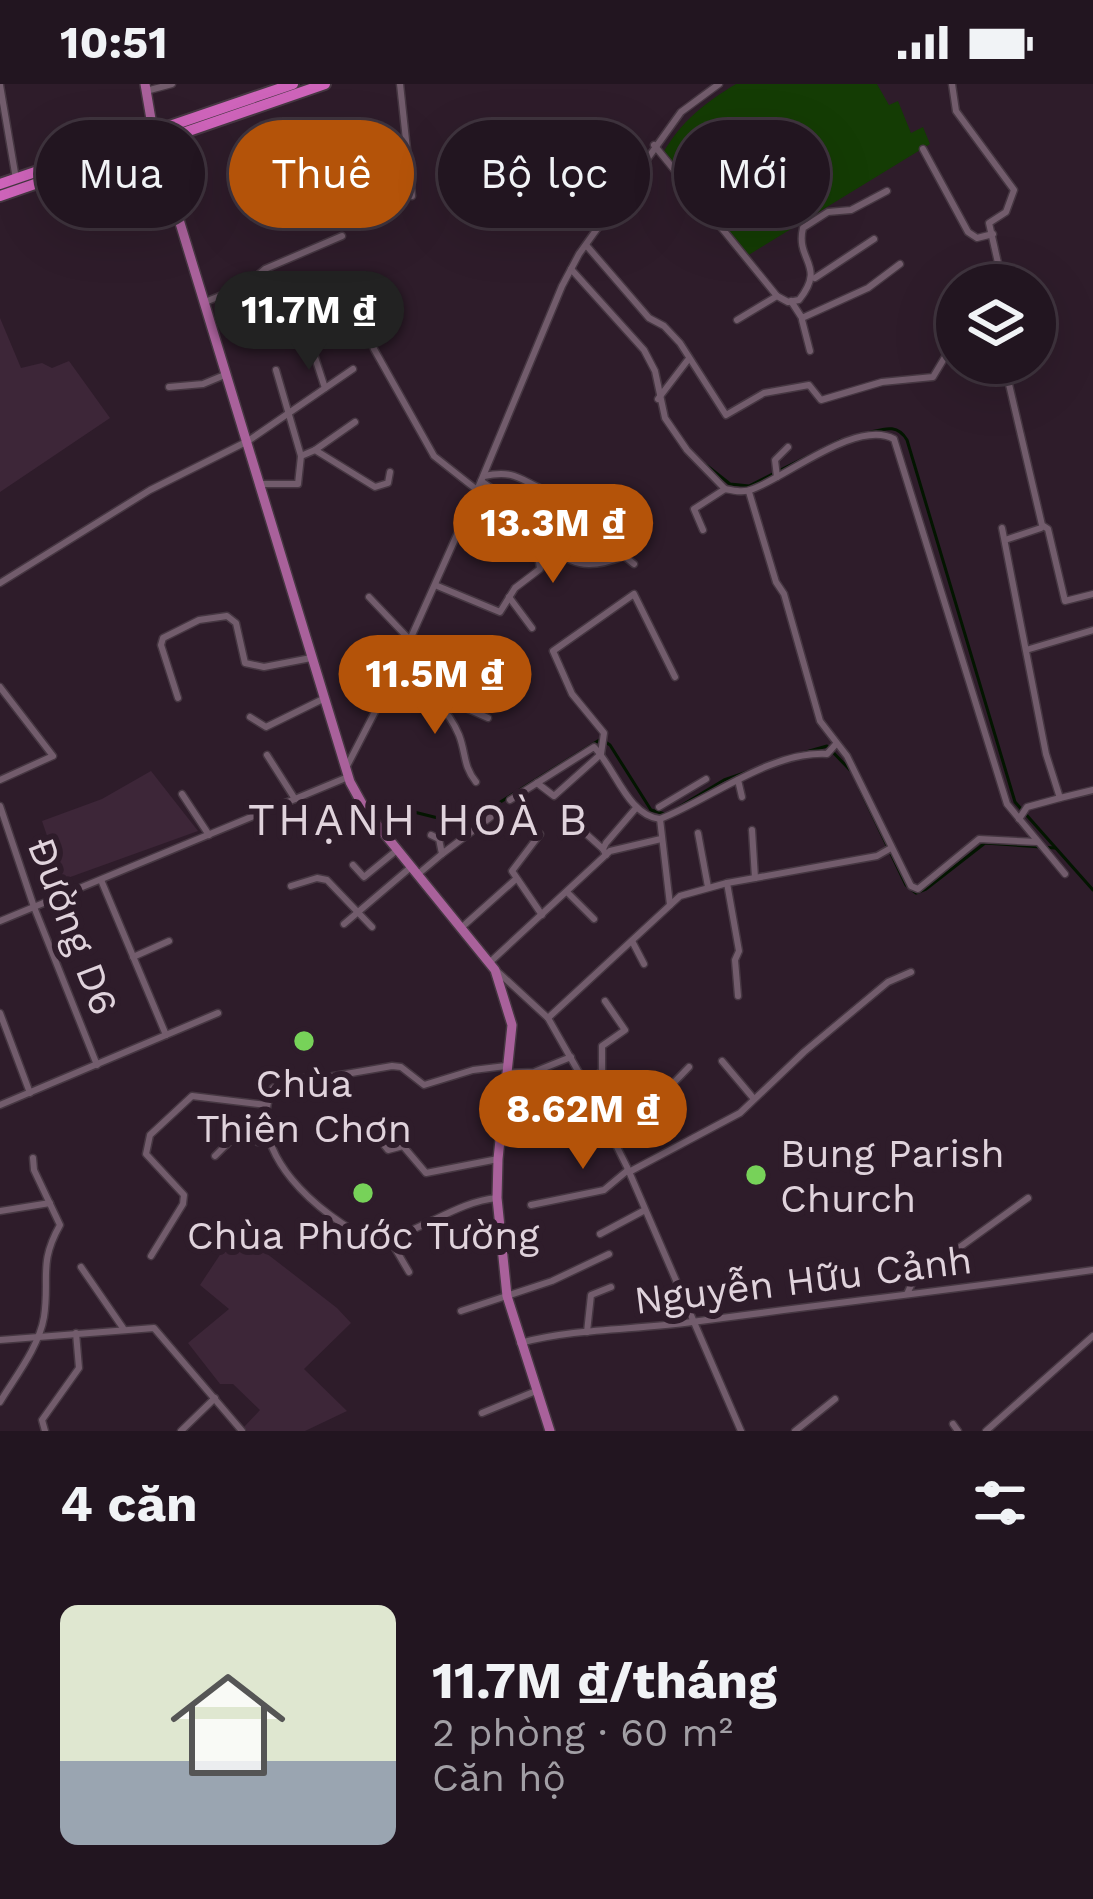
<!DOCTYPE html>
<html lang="vi">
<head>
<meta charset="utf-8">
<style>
	:root { --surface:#221520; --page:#2a1e29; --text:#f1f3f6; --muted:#a29fa5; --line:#3f343e; --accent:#b45309 }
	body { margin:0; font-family:"Work Sans",sans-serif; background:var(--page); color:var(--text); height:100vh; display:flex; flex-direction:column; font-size:45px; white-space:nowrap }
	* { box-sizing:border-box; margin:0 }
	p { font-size:39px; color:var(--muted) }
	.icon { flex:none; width:66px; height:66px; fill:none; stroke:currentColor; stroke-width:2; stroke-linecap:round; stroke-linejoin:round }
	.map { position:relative; height:1347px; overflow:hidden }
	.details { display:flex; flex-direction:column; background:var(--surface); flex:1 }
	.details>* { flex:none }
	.hud { position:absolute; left:36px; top:36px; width:1023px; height:108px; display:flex; gap:24px }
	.tools { position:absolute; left:936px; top:180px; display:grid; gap:24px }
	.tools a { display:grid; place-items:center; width:120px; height:120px; border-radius:50%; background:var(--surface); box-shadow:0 12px 48px #0002,0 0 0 3px var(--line); font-size:60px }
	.price { position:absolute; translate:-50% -102px; padding:0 27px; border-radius:42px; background:var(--accent); color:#fff; font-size:39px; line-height:78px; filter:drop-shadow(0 3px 6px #0008) }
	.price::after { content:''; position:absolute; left:50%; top:72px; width:36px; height:27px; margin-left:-18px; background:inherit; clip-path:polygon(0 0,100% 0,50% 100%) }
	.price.selected { background:#222; color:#fff }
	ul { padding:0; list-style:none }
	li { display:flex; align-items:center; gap:36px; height:300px; padding:0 60px }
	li+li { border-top:3px solid var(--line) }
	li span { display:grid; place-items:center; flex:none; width:336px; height:240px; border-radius:18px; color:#555 }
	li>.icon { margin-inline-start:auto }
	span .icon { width:144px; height:144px; fill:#fffc; stroke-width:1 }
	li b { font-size:51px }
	h2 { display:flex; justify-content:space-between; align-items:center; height:144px; padding:0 60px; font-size:51px }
	.pill { padding:0 42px; border-radius:54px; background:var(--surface); box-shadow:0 12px 48px #0002,0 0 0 3px var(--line); font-size:42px; line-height:108px }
	.pill.selected { background:var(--accent); color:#fff }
	.status { display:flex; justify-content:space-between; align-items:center; height:84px; padding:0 60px; background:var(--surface); direction:ltr }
	.status svg { height:33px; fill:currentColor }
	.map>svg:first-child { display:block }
	.built { fill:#3d2638 }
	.green { fill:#143c04 }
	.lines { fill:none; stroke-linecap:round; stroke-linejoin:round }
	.stream { stroke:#031500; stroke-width:3 }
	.minor-casing { stroke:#463742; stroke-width:9 }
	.major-casing { stroke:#463742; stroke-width:12 }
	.highway-casing { stroke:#463742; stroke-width:14 }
	.minor { stroke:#725c6c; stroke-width:6 }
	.major { stroke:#a9619b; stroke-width:9 }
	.highway { stroke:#ce64ba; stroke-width:10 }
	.poi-dot { fill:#77d259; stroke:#2e1c2a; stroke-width:4.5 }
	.labels { text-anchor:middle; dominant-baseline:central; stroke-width:12; stroke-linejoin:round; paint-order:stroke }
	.street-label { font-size:39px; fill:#e0d3dc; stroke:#2e1c2a }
	.poi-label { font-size:39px; fill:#e0d3dc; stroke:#2e1c2a }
	.quarter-label { font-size:45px; letter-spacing:3px; fill:#e0d3dc; stroke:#2e1c2a }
</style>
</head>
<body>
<div class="status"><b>10:51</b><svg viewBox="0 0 49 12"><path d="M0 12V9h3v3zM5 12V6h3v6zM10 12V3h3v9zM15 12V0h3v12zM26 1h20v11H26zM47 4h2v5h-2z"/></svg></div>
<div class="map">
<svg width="1093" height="1347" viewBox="0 0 1093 1347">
	<rect width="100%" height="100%" fill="#2e1c2a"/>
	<!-- built -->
	<g class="built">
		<path d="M0 234 21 284 42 279 52 284 69 277 110 334 0 408Z"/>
		<path d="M151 687 198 747 62 796 42 737 102 715Z"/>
		<path d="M235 1148H239L337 1224 351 1239 304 1285 347 1327 305 1347H247L244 1343 260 1326 233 1300H220L188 1259 229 1225 200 1201Z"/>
	</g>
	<!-- green -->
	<path class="green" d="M736 0H877L889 21 898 17 911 49 923 43 930 60 747 172 663 69C681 38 704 19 736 0Z"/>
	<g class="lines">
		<!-- stream -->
		<g class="stream">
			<path d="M867 349C884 345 897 339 907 356L1015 718 1093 806"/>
			<path d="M706 381 730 400 749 402 840 356"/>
			<path d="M799 670 827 662 850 686"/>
			<path d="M860 705 906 801 916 809 926 805 985 759 1055 764"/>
			<path d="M674 726 724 696 750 687"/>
			<path d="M414 728 450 737H470L601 655 610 661 651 726 665 730"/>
		</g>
		<defs>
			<g id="minor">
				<path d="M400 0 412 112"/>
				<path d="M952 0 956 27 1014 106 1006 128 989 139 1003 201"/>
				<path d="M0 1 16 95"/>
				<path d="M146 7 172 0"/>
				<path d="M654 61 777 212 737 236"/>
				<path d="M923 65 968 148 977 154 993 150"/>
				<path d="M586 161 649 234 664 242 680 259 726 331 764 309 809 301 821 316 882 298 933 293 957 253"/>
				<path d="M571 185 644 266 655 287 665 334 687 366 725 405C735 407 744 409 753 405 788 392 857 335 894 355L1007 720 1065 790"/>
				<path d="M815 194 874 155"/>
				<path d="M777 212 788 218 799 216C827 181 795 177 803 144L828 128 851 126 887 107"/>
				<path d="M397 214C373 223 366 240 374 265L434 372 477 406"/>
				<path d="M791 217 802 234 868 204 900 180"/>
				<path d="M205 218 245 202 265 185 342 152"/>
				<path d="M802 236 810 267"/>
				<path d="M306 246 325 304"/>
				<path d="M1004 279 1042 441 1048 445 1065 517 1093 510"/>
				<path d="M276 286 301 372"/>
				<path d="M169 303 203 300 227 290"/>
				<path d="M658 315 687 277"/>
				<path d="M315 366 355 338"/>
				<path d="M484 392C518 385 521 398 550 408 575 416 591 420 608 443"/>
				<path d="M777 393 775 376 788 363"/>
				<path d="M261 400H298L301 372 315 366 375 403 388 399 390 388"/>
				<path d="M749 408 776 498 784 510 820 637 847 672 911 802 918 805 979 755 1038 758"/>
				<path d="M1002 444 1046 670 1060 714 1027 723 1019 735"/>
				<path d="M703 446 694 425 725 405"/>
				<path d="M1005 456 1041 444"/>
				<path d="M540 457C573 481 586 487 624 472L634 480"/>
				<path d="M0 499 150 406 248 357 353 285"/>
				<path d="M435 501 500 528 515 504 540 485C535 440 519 423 481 397"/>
				<path d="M369 513 410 556"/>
				<path d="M509 513 532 544"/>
				<path d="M1026 566 1093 546"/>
				<path d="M396 587C422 602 447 622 459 651 466 669 463 682 476 698"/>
				<path d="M0 603 53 672 0 696"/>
				<path d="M459 604 477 610 485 595"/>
				<path d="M178 614 161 561 163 554 199 536 227 532 236 539 245 579 264 583 311 574"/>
				<path d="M452 618 488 634"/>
				<path d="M444 628 472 572"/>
				<path d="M250 633 266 643 323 615"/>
				<path d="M267 671 295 715"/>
				<path d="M346 684 396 587 481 397 562 202 579 170 681 28 719 0"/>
				<path d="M738 696 742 713"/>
				<path d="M537 699 554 712 601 670 604 649 572 610 553 567 634 510 675 593"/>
				<path d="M182 710 209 751"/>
				<path d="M1060 714 1093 706"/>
				<path d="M510 716 594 663C615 684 628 732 660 735 711 715 770 667 827 670L836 660"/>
				<path d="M0 722 34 823 97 981"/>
				<path d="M659 723 706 695"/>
				<path d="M660 735 670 821"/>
				<path d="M752 746 755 794"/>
				<path d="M584 748 603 765"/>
				<path d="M698 749 708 803"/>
				<path d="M540 750 512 787 542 831"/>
				<path d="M442 770 496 729"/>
				<path d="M606 771 603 765 606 759 636 724"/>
				<path d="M353 781 364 793 397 766"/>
				<path d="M417 791 442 770 439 755 431 751"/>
				<path d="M101 796 166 951"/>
				<path d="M727 799 739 867 735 876 738 912"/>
				<path d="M291 802 317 794 327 796 372 843"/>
				<path d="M567 808 594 835"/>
				<path d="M0 837 348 693"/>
				<path d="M344 840 411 783"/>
				<path d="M461 844 516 795"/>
				<path d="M632 857 644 880"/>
				<path d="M133 873 169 857"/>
				<path d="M489 879 610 767 661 755"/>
				<path d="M498 888 548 934 586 1001 627 1083 741 1347"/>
				<path d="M0 929 30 1009"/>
				<path d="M548 934 680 812 727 799 877 772 891 764"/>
				<path d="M722 977 754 1015"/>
				<path d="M506 989 534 988 571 973"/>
				<path d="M586 1001 602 987V962L625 946 605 917"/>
				<path d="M618 1005 629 1014H659L689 983"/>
				<path d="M595 1017 644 992"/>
				<path d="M0 1021 218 929"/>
				<path d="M380 1056 388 1066 403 1062 426 1089 498 1075"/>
				<path d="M499 1059 532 1055 550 1044 576 1040 600 1027"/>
				<path d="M215 1072 239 1048 258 1058 269 1057"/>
				<path d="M629 1088 740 1029 804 968 888 898 911 888"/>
				<path d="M497 1114C453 1118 416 1153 372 1157 320 1131 243 1069 273 1004L292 991 311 996 392 982 401 983 424 1001 473 986 506 982"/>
				<path d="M531 1121 604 1106 628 1086"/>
				<path d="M0 1127 50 1119"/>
				<path d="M600 1150 645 1126"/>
				<path d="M389 1154 409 1188"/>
				<path d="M151 1172 183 1120 184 1111 146 1070 150 1051 192 1012 267 1021"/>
				<path d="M81 1183 123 1244"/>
				<path d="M907 1210 913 1197 1028 1114"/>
				<path d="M461 1227 552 1197 609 1170"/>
				<path d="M587 1248 591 1211 611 1203"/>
				<path d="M0 1256 154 1244 242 1347"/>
				<path d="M520 1259C576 1244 635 1246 692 1238 826 1220 960 1205 1093 1186"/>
				<path d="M0 1318C15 1293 39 1263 44 1233 50 1194 38 1180 60 1141L34 1086 33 1074"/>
				<path d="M482 1329 536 1307"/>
				<path d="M953 1340 958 1347"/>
				<path d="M45 1347 42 1336 79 1284 76 1249"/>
				<path d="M181 1347 215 1314"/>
				<path d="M795 1347 835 1315"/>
				<path d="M986 1347 1093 1252"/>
			</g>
			<g id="major">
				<path d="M145 0 153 47"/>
				<path d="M156 60 350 698 366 727 495 886 512 941 498 1075 497 1114 507 1212 550 1347"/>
			</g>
			<g id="highway">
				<path d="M0 100 293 0"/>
				<path d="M0 112 325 0"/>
			</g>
		</defs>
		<!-- minor casing -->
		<use href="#minor" class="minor-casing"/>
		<!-- major casing -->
		<use href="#major" class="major-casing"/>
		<!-- highway casing -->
		<use href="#highway" class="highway-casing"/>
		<!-- minor -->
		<use href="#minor" class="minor"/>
		<!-- major -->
		<use href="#major" class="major"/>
		<!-- highway -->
		<use href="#highway" class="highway"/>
	</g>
	<!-- markers -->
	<g class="poi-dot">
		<circle cx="304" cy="957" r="12"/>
		<circle cx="756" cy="1091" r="12"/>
		<circle cx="363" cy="1109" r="12"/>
	</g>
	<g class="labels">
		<!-- street labels -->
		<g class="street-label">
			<text transform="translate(73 842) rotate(69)">Đường D6</text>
			<text transform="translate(803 1196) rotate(-7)">Nguyễn Hữu Cảnh</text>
		</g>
		<!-- poi labels -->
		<g class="poi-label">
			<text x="304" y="999">Chùa<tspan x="304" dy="45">Thiên Chơn</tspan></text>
			<text x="780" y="1069" text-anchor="start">Bung Parish<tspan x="780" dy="45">Church</tspan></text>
			<text x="363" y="1151">Chùa Phước Tường</text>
		</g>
		<!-- quarter labels -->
		<g class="quarter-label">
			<text x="419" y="735">THẠNH HOÀ B</text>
		</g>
	</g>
</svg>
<div class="tools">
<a><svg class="icon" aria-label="layers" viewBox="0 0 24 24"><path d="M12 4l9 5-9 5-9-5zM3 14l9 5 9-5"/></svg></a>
</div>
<b class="price selected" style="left:309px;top:289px">11.7M ₫</b>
<b class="price" style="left:553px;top:502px">13.3M ₫</b>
<b class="price" style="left:435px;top:653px">11.5M ₫</b>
<b class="price" style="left:583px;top:1088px">8.62M ₫</b>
<div class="hud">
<a class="pill">Mua</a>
<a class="pill selected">Thuê</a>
<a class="pill">Bộ lọc</a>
<a class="pill">Mới</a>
</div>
</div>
<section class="details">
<h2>4 căn<svg class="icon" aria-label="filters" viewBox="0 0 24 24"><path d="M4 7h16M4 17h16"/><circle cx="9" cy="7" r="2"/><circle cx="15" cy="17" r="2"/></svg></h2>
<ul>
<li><span style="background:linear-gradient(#dfe7d0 65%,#9aa5b1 0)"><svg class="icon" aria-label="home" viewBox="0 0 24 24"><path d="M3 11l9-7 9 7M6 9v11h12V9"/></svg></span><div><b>11.7M ₫/tháng</b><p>2 phòng · 60 m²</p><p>Căn hộ</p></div></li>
</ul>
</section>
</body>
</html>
